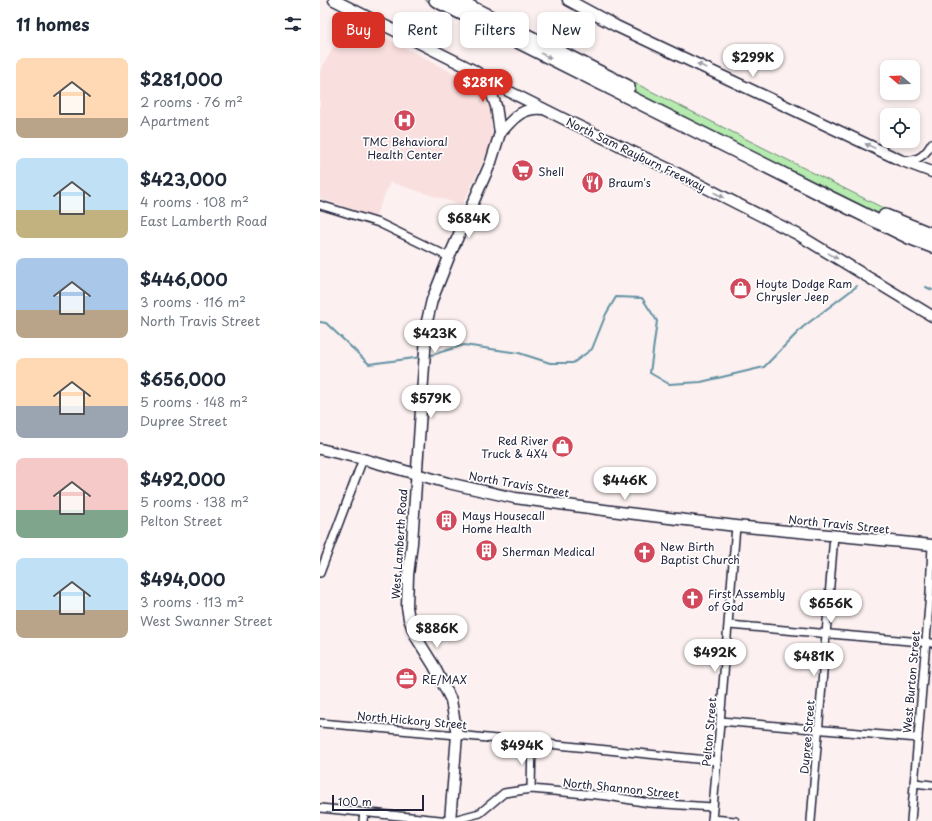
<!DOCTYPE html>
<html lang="en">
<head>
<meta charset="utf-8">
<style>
	:root { --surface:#fff; --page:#f2f2f3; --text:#1f2937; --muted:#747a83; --accent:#d93025 }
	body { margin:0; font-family:"Playpen Sans",sans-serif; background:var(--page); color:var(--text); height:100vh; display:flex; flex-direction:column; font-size:15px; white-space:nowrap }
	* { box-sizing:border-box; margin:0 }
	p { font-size:13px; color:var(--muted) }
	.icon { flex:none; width:22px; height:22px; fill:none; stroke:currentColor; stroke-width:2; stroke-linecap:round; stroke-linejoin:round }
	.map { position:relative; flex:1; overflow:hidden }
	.side { display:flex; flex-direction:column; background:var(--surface); width:320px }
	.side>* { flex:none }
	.banner { position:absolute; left:12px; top:12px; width:380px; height:36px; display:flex; gap:8px }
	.needle { width:26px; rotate:289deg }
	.buttons { position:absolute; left:560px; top:60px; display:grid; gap:8px }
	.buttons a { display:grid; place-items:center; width:40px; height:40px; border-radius:8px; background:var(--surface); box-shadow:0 2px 6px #0003; font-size:20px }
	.scale { position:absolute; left:12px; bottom:10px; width:92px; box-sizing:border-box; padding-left:4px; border:2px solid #22223b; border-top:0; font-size:11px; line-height:14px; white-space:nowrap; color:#22223b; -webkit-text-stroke:3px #fff; paint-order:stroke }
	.price { position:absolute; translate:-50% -34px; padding:0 9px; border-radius:14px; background:#fff; color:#222; font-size:13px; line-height:26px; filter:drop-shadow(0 1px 2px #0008) }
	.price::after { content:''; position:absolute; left:50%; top:24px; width:12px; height:9px; margin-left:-6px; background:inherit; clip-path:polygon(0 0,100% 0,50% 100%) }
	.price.on { background:var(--accent); color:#fff }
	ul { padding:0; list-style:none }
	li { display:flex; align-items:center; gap:12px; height:100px; padding:0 16px }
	li span { display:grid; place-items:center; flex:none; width:112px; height:80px; border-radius:8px; color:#555 }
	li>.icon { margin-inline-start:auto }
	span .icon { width:48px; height:48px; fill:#fffc; stroke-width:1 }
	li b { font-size:17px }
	h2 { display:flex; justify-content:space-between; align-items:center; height:48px; padding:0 16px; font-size:17px }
	.tag { padding:0 14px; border-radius:8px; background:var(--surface); box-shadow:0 2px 6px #0003; font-size:14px; line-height:36px }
	.tag.on { background:var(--accent); color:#fff }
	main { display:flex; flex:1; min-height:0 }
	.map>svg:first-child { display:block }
	.built { fill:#f9dfde }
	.green { fill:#b5ebae; stroke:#6c8674 }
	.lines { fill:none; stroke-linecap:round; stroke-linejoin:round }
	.stream { stroke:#6292a3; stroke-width:2 }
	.street-casing { stroke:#22223b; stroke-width:10 }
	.secondary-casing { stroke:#22223b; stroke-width:13 }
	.highway-casing { stroke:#22223b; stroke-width:16 }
	.street { stroke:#fff; stroke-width:7 }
	.secondary { stroke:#fff; stroke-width:10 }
	.highway { stroke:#fff; stroke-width:13 }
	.oneway { fill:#9c9ca7 }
	.labels { text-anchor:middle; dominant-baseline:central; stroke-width:3.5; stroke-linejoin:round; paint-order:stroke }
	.poi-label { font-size:11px; fill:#22223b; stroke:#fff; text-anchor:start }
	.street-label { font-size:11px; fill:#22223b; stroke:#fff }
</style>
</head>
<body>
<main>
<section class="side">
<h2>11 homes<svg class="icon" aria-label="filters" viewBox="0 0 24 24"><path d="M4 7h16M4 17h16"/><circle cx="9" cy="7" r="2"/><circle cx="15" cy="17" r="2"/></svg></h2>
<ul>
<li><span style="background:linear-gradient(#ffd9b3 75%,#b9a48a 0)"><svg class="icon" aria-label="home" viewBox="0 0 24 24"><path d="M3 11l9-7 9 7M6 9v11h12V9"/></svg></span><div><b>$281,000</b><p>2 rooms · 76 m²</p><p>Apartment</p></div></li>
<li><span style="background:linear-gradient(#bfe0f5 65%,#c2b280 0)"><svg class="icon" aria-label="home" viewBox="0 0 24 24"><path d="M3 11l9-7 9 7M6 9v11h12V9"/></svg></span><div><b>$423,000</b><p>4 rooms · 108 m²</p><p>East Lamberth Road</p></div></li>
<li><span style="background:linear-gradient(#a9c7e8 65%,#b9a48a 0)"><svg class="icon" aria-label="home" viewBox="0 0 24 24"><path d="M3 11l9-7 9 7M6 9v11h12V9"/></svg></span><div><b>$446,000</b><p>3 rooms · 116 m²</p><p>North Travis Street</p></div></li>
<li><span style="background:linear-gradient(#ffd9b3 60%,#9aa5b1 0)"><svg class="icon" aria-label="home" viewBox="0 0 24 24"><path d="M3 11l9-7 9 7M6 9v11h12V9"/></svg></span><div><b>$656,000</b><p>5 rooms · 148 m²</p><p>Dupree Street</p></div></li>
<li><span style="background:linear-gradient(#f6c9c9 65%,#7fa58c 0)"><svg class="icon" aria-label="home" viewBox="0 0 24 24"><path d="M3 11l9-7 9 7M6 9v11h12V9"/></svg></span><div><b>$492,000</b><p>5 rooms · 138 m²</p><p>Pelton Street</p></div></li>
<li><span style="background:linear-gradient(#bfe0f5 65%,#b9a48a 0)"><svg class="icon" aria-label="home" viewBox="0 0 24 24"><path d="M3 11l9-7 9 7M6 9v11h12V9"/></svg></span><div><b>$494,000</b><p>3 rooms · 113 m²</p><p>West Swanner Street</p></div></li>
</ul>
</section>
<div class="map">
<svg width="612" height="821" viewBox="0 0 612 821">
	<rect width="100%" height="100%" fill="#fcf0f0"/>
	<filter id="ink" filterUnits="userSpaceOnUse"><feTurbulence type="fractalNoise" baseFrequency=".025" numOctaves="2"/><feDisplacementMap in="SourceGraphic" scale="8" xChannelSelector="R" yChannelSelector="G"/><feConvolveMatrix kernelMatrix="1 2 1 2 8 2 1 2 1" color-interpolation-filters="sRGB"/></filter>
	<g filter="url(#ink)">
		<!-- built -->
		<path class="built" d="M29 18 115 64 155 84 170 100 172 142 142 205 70 182 55 217 0 198V72Z"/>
		<!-- green -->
		<path class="green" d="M105 0H150L583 218 612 250 463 181Z"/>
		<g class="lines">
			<!-- stream -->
			<g class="stream">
				<path d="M606 287 612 290"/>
				<path d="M0 322 6 323 49 364 102 357"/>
				<path d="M108 356 144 345 199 353 230 363H253L272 349 286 314 296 297 322 298 337 321 330 373 349 384 381 382 444 367 483 327 537 286"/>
			</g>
			<defs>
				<g id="street">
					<path d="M586 160C599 161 606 154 612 143"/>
					<path d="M0 205 59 223 129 257"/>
					<path d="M0 573 43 459"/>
					<path d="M409 625 612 643"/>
					<path d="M400 721 598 738"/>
					<path d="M0 723 137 735 397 761"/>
					<path d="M594 783 612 785"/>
					<path d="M211 789 212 742"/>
					<path d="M0 808 130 821 160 813 184 793 211 789 288 796 329 803 393 807"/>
					<path d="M392 819 415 821"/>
					<path d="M43 821 44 812"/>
					<path d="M392 821 416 526"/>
					<path d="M491 821 514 535"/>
					<path d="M591 821 610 593 612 545"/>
				</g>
				<g id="secondary">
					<path d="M14 0 153 70 184 89 250 122 349 169 477 234 612 316"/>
					<path d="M248 0 296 26 580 160 612 172"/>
					<path d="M180 133C194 118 202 107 223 109"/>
					<path d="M0 449 43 459 128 483 195 498 299 512 416 526 612 545"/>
					<path d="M130 821 137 735 131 700 114 666 96 637 89 619 87 607 88 575 92 543 107 321 112 300 129 257 171 162 180 133 176 106 171 92 153 70"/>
				</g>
				<g id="highway">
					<path d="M116 0 498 192 589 237 612 246"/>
					<path d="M136 0 308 87"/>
					<path d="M565 216 612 235"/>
				</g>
			</defs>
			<!-- street casing -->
			<use href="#street" class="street-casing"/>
			<!-- secondary casing -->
			<use href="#secondary" class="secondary-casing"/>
			<!-- highway casing -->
			<use href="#highway" class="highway-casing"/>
			<!-- street -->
			<use href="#street" class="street"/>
			<!-- secondary -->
			<use href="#secondary" class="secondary"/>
			<!-- highway -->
			<use href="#highway" class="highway"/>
		</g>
		<!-- one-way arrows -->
		<defs><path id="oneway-solid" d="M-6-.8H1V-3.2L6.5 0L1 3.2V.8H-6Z"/></defs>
		<g class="oneway">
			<use href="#oneway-solid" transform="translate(226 56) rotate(27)"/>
			<use href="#oneway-solid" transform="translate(382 66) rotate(-155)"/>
			<use href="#oneway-solid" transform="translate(550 146) rotate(-155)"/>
			<use href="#oneway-solid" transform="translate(399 195) rotate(27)"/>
			<use href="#oneway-solid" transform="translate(513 256) rotate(31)"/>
		</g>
	</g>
	<!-- icons -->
	<defs>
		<symbol id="hospital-disc" viewBox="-11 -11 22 22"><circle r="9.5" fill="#d1495b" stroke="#fff"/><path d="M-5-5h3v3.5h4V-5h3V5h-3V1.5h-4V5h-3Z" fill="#fff"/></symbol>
		<symbol id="supermarket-disc" viewBox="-11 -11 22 22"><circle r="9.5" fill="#d1495b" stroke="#fff"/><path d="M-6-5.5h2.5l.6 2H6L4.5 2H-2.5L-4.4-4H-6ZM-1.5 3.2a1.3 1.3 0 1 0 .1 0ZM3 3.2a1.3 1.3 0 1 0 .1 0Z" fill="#fff"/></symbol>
		<symbol id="restaurant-disc" viewBox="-11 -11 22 22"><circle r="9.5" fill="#d1495b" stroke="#fff"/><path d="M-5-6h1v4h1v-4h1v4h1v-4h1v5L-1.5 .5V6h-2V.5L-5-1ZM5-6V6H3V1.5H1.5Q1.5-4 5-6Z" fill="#fff"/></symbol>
		<symbol id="shop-disc" viewBox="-11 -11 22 22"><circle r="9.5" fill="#d1495b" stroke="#fff"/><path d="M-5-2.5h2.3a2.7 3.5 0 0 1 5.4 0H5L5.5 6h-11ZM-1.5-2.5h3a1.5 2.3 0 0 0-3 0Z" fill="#fff"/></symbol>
		<symbol id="building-disc" viewBox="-11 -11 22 22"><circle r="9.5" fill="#d1495b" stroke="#fff"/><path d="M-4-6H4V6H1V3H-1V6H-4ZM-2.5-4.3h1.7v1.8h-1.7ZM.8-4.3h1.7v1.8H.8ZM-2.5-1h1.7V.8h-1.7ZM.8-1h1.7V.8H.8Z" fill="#fff"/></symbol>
		<symbol id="church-disc" viewBox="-11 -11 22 22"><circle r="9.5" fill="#d1495b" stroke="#fff"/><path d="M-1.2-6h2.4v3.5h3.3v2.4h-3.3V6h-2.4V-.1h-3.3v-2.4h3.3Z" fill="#fff"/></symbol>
		<symbol id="office-disc" viewBox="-11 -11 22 22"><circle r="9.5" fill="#d1495b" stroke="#fff"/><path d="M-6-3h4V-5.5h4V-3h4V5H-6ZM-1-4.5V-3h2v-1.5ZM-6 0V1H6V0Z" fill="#fff"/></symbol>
	</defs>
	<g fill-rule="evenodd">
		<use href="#hospital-disc" x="72" y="108" width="25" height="25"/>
		<use href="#supermarket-disc" x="190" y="158" width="25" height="25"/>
		<use href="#restaurant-disc" x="260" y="170" width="25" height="25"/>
		<use href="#shop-disc" x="408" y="276" width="25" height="25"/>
		<use href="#shop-disc" x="230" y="434" width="25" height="25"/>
		<use href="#building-disc" x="114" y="508" width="25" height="25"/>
		<use href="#building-disc" x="154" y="538" width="25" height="25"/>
		<use href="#church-disc" x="312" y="540" width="25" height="25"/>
		<use href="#church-disc" x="360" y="586" width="25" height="25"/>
		<use href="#office-disc" x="74" y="666" width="25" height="25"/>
	</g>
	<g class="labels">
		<!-- poi labels -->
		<g class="poi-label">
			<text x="85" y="141" text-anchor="middle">TMC Behavioral<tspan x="85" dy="13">Health Center</tspan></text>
			<text x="218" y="171">Shell</text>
			<text x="288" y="182">Braum's</text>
			<text x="436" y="283">Hoyte Dodge Ram<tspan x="436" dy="13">Chrysler Jeep</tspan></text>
			<text x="228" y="440" text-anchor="end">Red River<tspan x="228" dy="13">Truck &amp; 4X4</tspan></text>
			<text x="142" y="515">Mays Housecall<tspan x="142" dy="13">Home Health</tspan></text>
			<text x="340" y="546">New Birth<tspan x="340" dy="13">Baptist Church</tspan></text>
			<text x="182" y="551">Sherman Medical</text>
			<text x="388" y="593">First Assembly<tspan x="388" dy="13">of God</tspan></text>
			<text x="102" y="679">RE/MAX</text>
		</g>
		<!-- street labels -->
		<g class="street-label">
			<text transform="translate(316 154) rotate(26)">North Sam Rayburn Freeway</text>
			<text transform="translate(199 484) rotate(10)">North Travis Street</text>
			<text transform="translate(519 524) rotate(6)">North Travis Street</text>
			<text transform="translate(79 544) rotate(-86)">West Lamberth Road</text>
			<text transform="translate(591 682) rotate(-85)">West Burton Street</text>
			<text transform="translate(92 720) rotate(5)">North Hickory Street</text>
			<text transform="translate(389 732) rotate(-85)">Pelton Street</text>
			<text transform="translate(487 737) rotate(-85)">Dupree Street</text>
			<text transform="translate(301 788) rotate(6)">North Shannon Street</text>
		</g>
	</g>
</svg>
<div class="buttons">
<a><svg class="needle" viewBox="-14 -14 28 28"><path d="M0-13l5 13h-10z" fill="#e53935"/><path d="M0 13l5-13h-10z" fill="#747a83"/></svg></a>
<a><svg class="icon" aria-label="locate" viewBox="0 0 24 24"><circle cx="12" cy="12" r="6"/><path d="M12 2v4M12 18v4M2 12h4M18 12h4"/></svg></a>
</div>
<div class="scale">100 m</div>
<b class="price" style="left:433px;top:78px">$299K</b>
<b class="price on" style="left:163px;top:103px">$281K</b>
<b class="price" style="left:149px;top:239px">$684K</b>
<b class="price" style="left:115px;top:354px">$423K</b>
<b class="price" style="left:111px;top:419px">$579K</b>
<b class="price" style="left:305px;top:501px">$446K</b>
<b class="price" style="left:511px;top:624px">$656K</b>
<b class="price" style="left:117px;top:649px">$886K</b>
<b class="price" style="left:395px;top:673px">$492K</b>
<b class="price" style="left:494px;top:677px">$481K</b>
<b class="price" style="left:202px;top:766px">$494K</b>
<div class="banner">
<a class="tag on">Buy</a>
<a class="tag">Rent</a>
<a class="tag">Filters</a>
<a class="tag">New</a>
</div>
</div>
</main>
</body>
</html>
